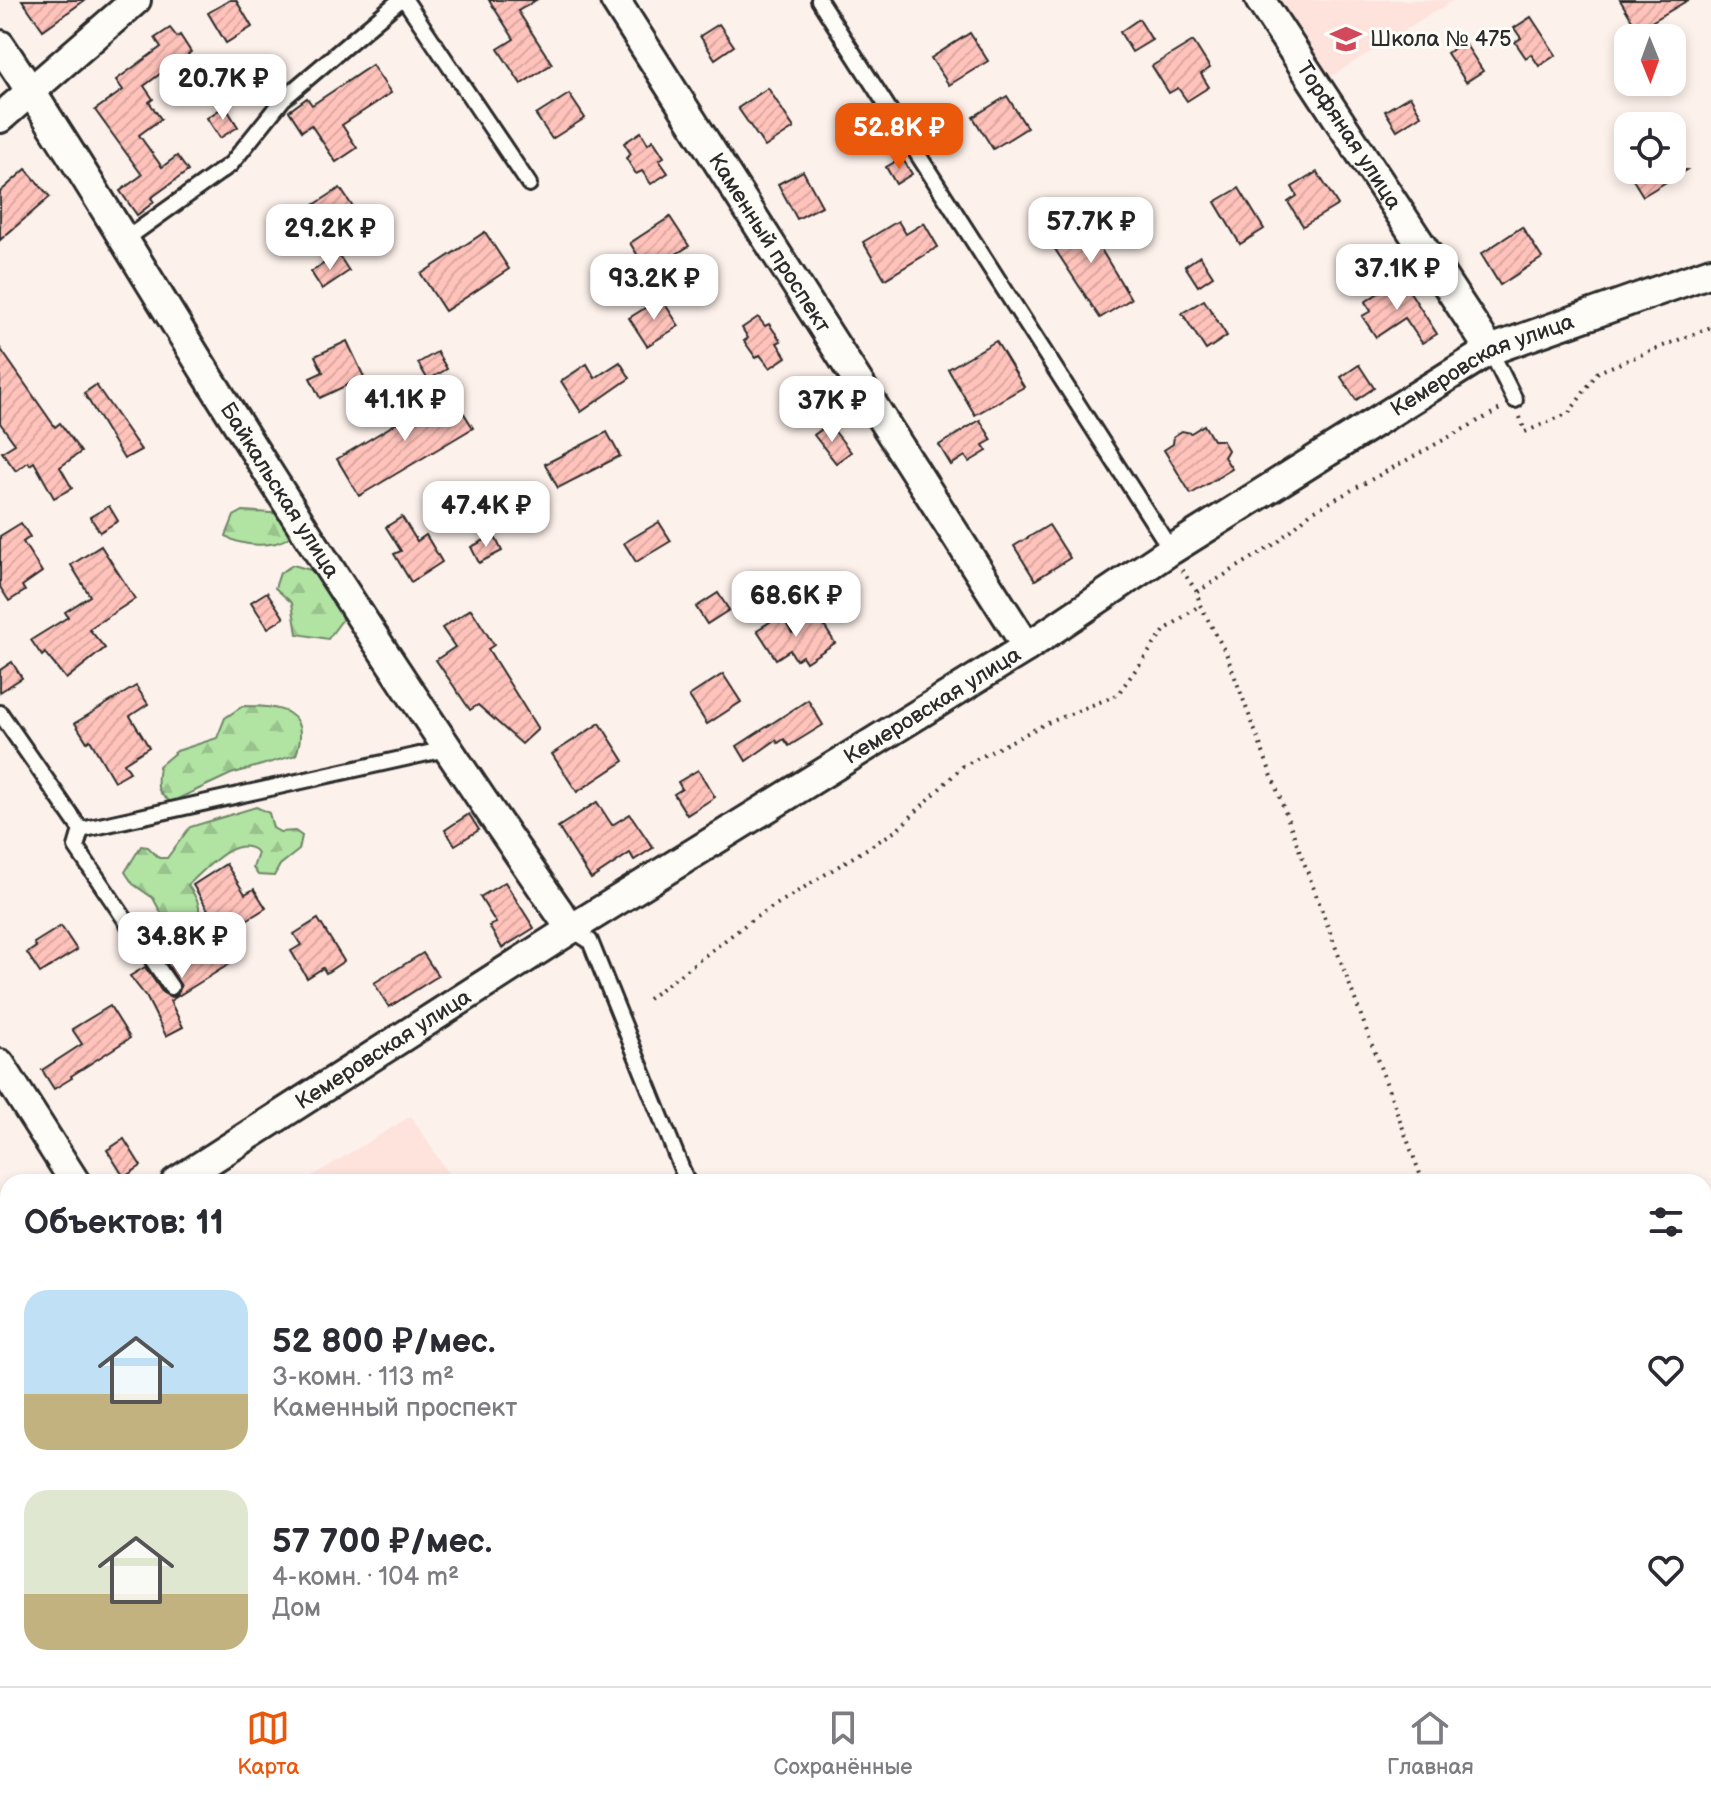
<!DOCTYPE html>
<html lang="ru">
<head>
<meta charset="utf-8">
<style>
	:root { --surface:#fff; --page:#f7f7f7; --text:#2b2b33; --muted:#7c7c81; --line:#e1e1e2; --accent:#ea580c }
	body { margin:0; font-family:"Balsamiq Sans",sans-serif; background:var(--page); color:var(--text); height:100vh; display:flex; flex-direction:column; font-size:30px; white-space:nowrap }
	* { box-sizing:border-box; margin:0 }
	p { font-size:26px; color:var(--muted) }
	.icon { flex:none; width:44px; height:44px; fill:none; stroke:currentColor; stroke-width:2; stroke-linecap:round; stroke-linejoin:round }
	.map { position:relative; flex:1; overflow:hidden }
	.sheet { position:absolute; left:0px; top:1174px; width:1712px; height:512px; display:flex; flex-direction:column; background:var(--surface); border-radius:24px 24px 0 0; box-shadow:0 4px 12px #0003 }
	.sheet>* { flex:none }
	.needle { width:52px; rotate:179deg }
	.buttons { position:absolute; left:1614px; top:24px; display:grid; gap:16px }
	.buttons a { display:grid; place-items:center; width:72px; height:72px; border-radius:16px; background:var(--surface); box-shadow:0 4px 12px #0003; font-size:40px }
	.price { position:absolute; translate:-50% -68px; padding:0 18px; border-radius:16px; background:#fff; color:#222; font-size:26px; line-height:52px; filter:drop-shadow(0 2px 4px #0008) }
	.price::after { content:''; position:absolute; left:50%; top:48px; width:24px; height:18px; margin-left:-12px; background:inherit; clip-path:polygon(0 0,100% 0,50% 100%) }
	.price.active { background:var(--accent); color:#fff }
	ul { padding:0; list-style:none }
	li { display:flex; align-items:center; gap:24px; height:200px; padding:0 24px }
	li span { display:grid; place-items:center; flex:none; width:224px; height:160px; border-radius:24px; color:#555 }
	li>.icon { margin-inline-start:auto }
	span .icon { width:96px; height:96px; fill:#fffc; stroke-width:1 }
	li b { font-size:34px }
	h2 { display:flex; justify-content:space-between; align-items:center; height:96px; padding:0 24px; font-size:34px }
	.tabs { display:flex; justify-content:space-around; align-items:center; height:112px; border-top:2px solid var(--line); background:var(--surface); font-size:22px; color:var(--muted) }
	.tabs a { display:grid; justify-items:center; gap:4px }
	.tabs .active { color:var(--accent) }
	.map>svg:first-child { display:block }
	.built { fill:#fee3dd }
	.forest { fill:url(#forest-firs); stroke:#6e8767; stroke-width:2 }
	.building { fill:url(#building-hatch); stroke:#2b2b2b; stroke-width:2 }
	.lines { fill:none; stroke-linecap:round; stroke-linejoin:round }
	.lane-casing { stroke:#2b2b2b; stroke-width:20 }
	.street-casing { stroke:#2b2b2b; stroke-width:34 }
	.path { stroke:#2b2b2b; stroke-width:4; stroke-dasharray:2 6; stroke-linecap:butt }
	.lane { stroke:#fdfcf7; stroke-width:14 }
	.street { stroke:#fdfcf7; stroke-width:28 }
	.labels { text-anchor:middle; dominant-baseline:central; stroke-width:6; stroke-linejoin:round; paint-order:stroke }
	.poi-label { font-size:22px; fill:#2b2b2b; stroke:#fdfcf7; text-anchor:start }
	.street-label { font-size:22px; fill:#2b2b2b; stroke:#fdfcf7 }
</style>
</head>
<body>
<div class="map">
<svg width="1711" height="1686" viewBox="0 0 1711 1686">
	<defs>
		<pattern id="forest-firs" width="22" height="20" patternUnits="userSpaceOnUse" patternTransform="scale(2)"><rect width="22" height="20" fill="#b1e3a3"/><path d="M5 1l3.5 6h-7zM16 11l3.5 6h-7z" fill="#98c38c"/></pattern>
		<pattern id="building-hatch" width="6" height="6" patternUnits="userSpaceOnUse" patternTransform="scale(2)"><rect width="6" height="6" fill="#ffc3bb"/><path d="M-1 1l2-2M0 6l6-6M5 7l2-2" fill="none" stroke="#dba8a1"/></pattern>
	</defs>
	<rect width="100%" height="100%" fill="#fdf1eb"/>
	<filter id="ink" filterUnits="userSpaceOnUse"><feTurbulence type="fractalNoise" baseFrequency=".0125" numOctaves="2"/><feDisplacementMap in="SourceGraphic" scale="16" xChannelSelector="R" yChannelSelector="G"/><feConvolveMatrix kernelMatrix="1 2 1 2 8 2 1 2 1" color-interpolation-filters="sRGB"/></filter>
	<g filter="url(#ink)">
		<!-- built -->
		<g class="built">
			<path d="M1276 0H1454L1327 79Z"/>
			<path d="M411 1116 454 1182H302Z"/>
			<path d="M8 1360V1678H774L779 1686H0V1365Z"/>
		</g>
		<!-- forest -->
		<g class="forest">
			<path d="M243 511 285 514 289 537C274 548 241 547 226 536L234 516Z"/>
			<path d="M293 565 314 571 337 592 342 620 328 639 297 634 292 603 275 588 280 573Z"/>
			<path d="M243 706C279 706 312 709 296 755L231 774 171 802C154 792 157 783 159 766L177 751 217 738 225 718Z"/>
			<path d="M256 807 269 813 273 828 280 832 295 831 302 836 299 850 280 865 274 876 258 875 253 868 258 853C238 831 204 871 188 885 191 890 196 897 198 903 204 924 184 931 168 926L153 898 133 884 125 872 141 846 148 847 159 858H167L190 827Z"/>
		</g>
		<!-- building -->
		<g class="building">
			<path d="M22 0H85L43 30Z"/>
			<path d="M230 0H236L252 27 226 43 208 13Z"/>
			<path d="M489 0H536L518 11 552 64 521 84 498 49 514 39Z"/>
			<path d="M1620 0H1688L1638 30Z"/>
			<path d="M1531 17 1556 55 1539 66 1531 54 1526 58 1515 42 1521 38 1514 28Z"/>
			<path d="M1139 19 1152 40 1132 52 1120 32Z"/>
			<path d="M719 24 734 46 715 59 700 36Z"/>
			<path d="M170 28 177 37 180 35 191 52 188 54 195 66 179 76 172 65 144 86 153 99 149 102 161 119 139 135 162 167 177 156 188 171 151 198 154 202 137 215 120 191 142 175 95 110 123 90 116 80 161 47 155 38Z"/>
			<path d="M970 33 988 61 949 85 931 58Z"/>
			<path d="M1193 41 1210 68 1201 74 1209 87 1187 101 1178 88 1169 93 1152 66Z"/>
			<path d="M1464 42 1483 71 1466 82 1447 53Z"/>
			<path d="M372 65 391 93 342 125 357 148 336 162 311 125 302 131 289 111 307 98 312 105Z"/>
			<path d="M277 72 285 84 263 101 254 87Z"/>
			<path d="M768 88 794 128 765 147 738 108Z"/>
			<path d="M569 94 585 118 552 139 536 115Z"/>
			<path d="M1007 96 1027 128 993 149 973 117Z"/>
			<path d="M1410 96 1421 115 1397 130 1385 111Z"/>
			<path d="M225 106 238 127 220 138 207 118Z"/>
			<path d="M641 132 648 144 653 140 664 157 659 160 668 173 651 184 642 171 636 174 626 158 631 154 624 143Z"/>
			<path d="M902 158 912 174 896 184 886 167Z"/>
			<path d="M26 169 50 197 0 240V192Z"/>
			<path d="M1627 170H1686L1643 196Z"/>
			<path d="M803 171 822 206 797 219 778 184Z"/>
			<path d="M1317 172 1338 205 1303 226 1288 202 1297 196 1292 187Z"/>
			<path d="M340 188 359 216 317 244 297 216Z"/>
			<path d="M1239 188 1264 229 1240 244 1215 202Z"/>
			<path d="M1092 213 1109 240 1099 246 1131 299 1100 318 1049 240Z"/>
			<path d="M670 217 689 246 648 272 630 243Z"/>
			<path d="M898 221 906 234 924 223 938 247 885 279 863 242Z"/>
			<path d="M1522 227 1542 258 1500 285 1481 254Z"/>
			<path d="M485 232 509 269 445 311 421 274Z"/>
			<path d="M338 254 349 271 322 289 311 272Z"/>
			<path d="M1200 256 1213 276 1198 286 1185 266Z"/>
			<path d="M1401 278 1437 334 1422 343 1405 318 1376 337 1362 316 1371 311 1365 302Z"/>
			<path d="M661 298 679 326 647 346 629 318Z"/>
			<path d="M1204 300 1227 336 1206 350 1182 313Z"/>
			<path d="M758 317 765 326 769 324 781 341 777 343 786 357 770 368 760 355 756 358 744 341 748 338 742 328Z"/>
			<path d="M347 341 364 377 320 398 310 378 323 372 315 356Z"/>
			<path d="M996 341 1024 387 975 415 948 369Z"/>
			<path d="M0 348 55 427 60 423 81 452 60 467 72 488 54 498 34 462 30 465 28 462 16 471 2 452 15 444 0 423Z"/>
			<path d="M437 352 447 369 428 380 418 363Z"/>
			<path d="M620 362 630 378 581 412 561 381 587 364 595 378Z"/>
			<path d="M1359 365 1374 388 1356 400 1341 377Z"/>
			<path d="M96 385 141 450 124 459 84 393Z"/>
			<path d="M450 391 473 428 359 496 337 459Z"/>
			<path d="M980 420 992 440 983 445 987 451 969 462 965 456 951 465 939 445Z"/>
			<path d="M829 424 851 452 836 463 814 435Z"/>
			<path d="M1204 425 1213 440H1222L1228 450 1224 457 1232 469 1191 494 1164 450 1173 444 1174 436 1182 431 1191 433Z"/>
			<path d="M607 432 620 456 558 488 545 464Z"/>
			<path d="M109 506 118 521 100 532 90 517Z"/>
			<path d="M402 517 417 541 426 535 442 562 411 582 394 554 401 551 386 527Z"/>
			<path d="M659 522 671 541 636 562 624 543Z"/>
			<path d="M21 523 30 537 23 542 42 572 22 586 25 591 9 601 0 587V536Z"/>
			<path d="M1049 525 1070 558 1035 580 1014 546Z"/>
			<path d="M494 535 502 551 479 563 471 547Z"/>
			<path d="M101 546 135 599 89 629 105 648 66 679 45 653 42 656 31 640 68 617 65 612 90 596 71 565Z"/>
			<path d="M267 592 284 618 268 628 251 602Z"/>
			<path d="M718 593 729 610 707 624 696 607Z"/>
			<path d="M471 609 494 645 488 649 538 729 522 744 478 705 470 710 436 660 455 647 442 628Z"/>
			<path d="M781 615 792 633 818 616 835 643 806 662 802 656 796 660 790 650 776 659 757 630Z"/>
			<path d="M12 662 22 678 0 692V670Z"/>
			<path d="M723 674 741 702 707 724 689 696Z"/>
			<path d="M136 686 148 704 130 716 149 747 124 763 130 772 114 781 90 740 87 742 75 723Z"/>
			<path d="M808 700 823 725 789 746 784 739 778 743 776 740 746 761 737 746Z"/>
			<path d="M600 723 624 761 577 792 552 754Z"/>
			<path d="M698 770 715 797 687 815 674 794 682 789 678 782Z"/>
			<path d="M597 802 612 825 630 814 653 848 634 860 630 853 591 879 558 827Z"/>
			<path d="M469 814 479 830 455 845 445 830Z"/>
			<path d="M226 864 245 894 254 889 266 908 219 937 207 918 211 915 193 885Z"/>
			<path d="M505 882 534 928 502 948 489 926 496 923 480 897Z"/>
			<path d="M318 919 344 961 326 973 323 968 307 978 291 951 301 945 294 934Z"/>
			<path d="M61 926 77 950 40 973 27 953 36 947 34 943Z"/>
			<path d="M223 940 236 960 170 1001 183 1027 166 1036 147 998 130 976 145 967 163 993 171 997 176 996 181 986 162 956 180 945 189 960Z"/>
			<path d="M423 953 438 976 389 1007 374 983Z"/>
			<path d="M110 1006 130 1038 71 1076 72 1078 54 1089 42 1070 82 1044 72 1029Z"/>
			<path d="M124 1139 141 1166 124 1177 107 1150Z"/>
		</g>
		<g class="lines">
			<defs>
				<g id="lane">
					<path d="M405 0 529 184"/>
					<path d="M819 0 1171 550"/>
					<path d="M126 239 231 164 283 99 400 0"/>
					<path d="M1490 350 1515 400"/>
					<path d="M0 713 81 830 76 847 171 987"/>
					<path d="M81 830 446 749"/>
					<path d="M571 929 590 941 687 1182"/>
					<path d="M191 1678 196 1686"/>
					<path d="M889 1678 892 1686"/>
				</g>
				<g id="street">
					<path id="s1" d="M615 0 1027 647"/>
					<path id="s2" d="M1260 0 1490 350"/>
					<path id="s3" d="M0 45C72 152 138 263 206 373 323 562 444 747 571 929"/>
					<path d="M0 118 136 0"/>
					<path d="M0 1064 75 1182"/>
					<path id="s4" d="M176 1182 571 929 1027 647 1171 550 1490 350 1711 272"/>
					<path d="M0 1302 8 1297"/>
				</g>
			</defs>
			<!-- lane casing -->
			<use href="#lane" class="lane-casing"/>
			<!-- street casing -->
			<use href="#street" class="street-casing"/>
			<!-- path -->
			<g class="path">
				<path d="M1520 417 1525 432 1569 413 1598 372 1711 327"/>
				<path d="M1182 570 1197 592 1200 605 1226 653 1423 1182"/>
				<path d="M1197 592 1278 542 1310 513 1502 408"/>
				<path d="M648 999 753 919 897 830 963 766 1045 724 1117 695 1165 630 1200 605"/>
				<path d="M1609 1678 1612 1686"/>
			</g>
			<!-- lane -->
			<use href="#lane" class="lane"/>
			<!-- street -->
			<use href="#street" class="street"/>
		</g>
	</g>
	<!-- icons -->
	<defs>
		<symbol id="school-bare" viewBox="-9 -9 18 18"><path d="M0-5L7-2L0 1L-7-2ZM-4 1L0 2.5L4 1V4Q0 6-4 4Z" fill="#d1495b" stroke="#fdfcf7" stroke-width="2.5" paint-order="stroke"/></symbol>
	</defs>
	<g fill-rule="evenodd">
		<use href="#school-bare" x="1324" y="17" width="44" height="44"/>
	</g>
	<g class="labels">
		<!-- poi labels -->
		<g class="poi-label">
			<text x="1370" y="39">Школа № 475</text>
		</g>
		<!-- street labels -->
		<g class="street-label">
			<text stroke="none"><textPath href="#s2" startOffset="162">Торфяная улица</textPath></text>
			<text stroke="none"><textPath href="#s1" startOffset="288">Каменный проспект</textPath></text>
			<text stroke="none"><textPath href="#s4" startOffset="1542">Кемеровская улица</textPath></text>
			<text stroke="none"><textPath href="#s3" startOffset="526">Байкальская улица</textPath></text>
			<text stroke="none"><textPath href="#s4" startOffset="894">Кемеровская улица</textPath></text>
			<text stroke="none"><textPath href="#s4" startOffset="246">Кемеровская улица</textPath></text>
		</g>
	</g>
</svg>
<div class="buttons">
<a><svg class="needle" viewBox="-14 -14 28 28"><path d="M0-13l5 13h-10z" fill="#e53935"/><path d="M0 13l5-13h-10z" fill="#7c7c81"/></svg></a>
<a><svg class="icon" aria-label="locate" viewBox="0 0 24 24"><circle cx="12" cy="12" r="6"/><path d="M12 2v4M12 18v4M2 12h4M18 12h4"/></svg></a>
</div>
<b class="price" style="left:223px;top:122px">20.7K ₽</b>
<b class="price active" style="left:899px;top:171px">52.8K ₽</b>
<b class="price" style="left:1091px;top:265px">57.7K ₽</b>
<b class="price" style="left:330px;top:272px">29.2K ₽</b>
<b class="price" style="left:1397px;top:312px">37.1K ₽</b>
<b class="price" style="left:654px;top:322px">93.2K ₽</b>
<b class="price" style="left:405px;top:443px">41.1K ₽</b>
<b class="price" style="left:832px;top:444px">37K ₽</b>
<b class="price" style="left:486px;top:549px">47.4K ₽</b>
<b class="price" style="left:796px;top:639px">68.6K ₽</b>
<b class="price" style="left:182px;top:980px">34.8K ₽</b>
<section class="sheet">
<h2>Объектов: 11<svg class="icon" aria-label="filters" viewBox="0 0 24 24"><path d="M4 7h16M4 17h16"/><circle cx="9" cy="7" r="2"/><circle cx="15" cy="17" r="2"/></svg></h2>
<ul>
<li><span style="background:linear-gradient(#bfe0f5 65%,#c2b280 0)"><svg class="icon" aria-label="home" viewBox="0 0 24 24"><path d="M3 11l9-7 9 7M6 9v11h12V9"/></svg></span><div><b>52 800 ₽/мес.</b><p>3-комн. · 113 m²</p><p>Каменный проспект</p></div><svg class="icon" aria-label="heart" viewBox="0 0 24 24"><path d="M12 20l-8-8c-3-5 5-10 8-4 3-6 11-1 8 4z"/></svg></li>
<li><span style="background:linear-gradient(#dfe7d0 65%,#c2b280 0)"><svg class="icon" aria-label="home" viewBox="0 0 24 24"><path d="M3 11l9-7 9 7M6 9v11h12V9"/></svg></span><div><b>57 700 ₽/мес.</b><p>4-комн. · 104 m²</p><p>Дом</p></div><svg class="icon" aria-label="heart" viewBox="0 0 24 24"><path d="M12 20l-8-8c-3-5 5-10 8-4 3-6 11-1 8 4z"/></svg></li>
</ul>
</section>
</div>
<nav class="tabs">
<a class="active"><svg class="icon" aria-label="map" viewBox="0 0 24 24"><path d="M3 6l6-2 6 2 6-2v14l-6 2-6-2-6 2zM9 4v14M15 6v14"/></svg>Карта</a>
<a><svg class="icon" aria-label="saved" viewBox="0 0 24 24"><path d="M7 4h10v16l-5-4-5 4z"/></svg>Сохранённые</a>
<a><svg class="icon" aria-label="home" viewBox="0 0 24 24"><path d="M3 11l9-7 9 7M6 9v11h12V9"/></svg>Главная</a>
</nav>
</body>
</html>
